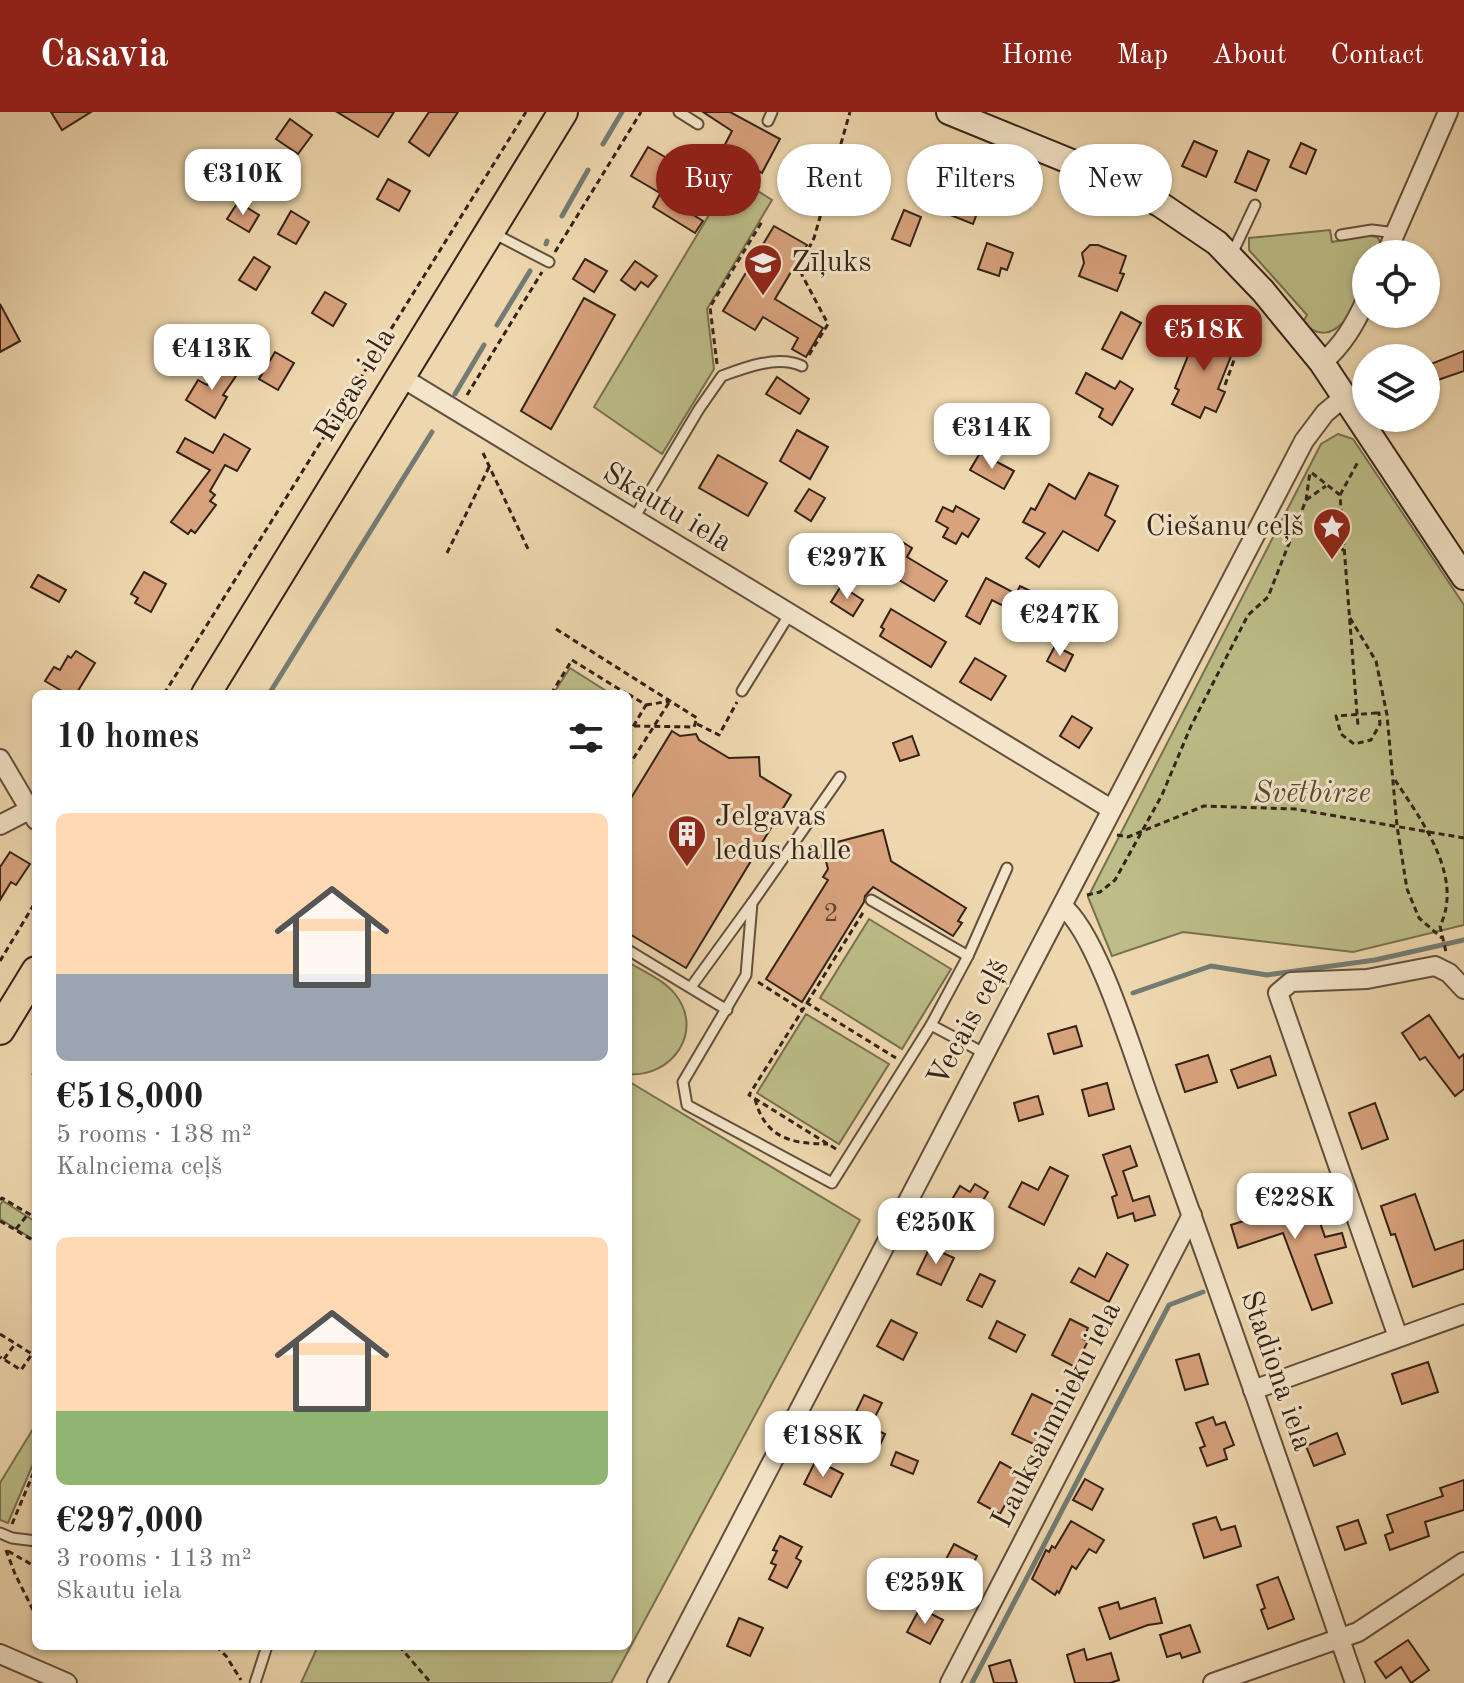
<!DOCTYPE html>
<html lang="en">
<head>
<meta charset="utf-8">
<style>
	:root { --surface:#fff; --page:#f2f2f2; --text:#222; --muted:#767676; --accent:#8f2418 }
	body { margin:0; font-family:"Old Standard TT",serif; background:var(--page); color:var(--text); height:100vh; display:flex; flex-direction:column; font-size:30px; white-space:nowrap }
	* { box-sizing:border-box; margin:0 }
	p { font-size:26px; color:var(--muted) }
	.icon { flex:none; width:44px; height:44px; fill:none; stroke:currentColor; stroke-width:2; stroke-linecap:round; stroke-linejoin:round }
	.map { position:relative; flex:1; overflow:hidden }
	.sheet { position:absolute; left:32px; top:578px; width:600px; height:960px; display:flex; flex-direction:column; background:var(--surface); border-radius:12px; box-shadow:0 2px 6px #0004 }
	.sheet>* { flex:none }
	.guide { position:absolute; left:656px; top:32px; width:688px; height:72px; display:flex; gap:16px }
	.buttons { position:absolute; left:1352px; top:128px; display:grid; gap:16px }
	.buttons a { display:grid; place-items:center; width:88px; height:88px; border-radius:50%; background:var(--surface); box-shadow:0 2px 6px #0004; font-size:40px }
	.price { position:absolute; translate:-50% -68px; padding:0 18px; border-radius:16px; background:#fff; color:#222; font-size:26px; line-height:52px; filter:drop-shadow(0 2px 4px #0008) }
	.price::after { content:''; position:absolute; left:50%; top:48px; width:24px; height:18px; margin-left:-12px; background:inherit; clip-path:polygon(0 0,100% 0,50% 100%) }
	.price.current { background:var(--accent); color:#fff }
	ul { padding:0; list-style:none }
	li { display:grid; align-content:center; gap:16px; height:424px; padding:0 24px }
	li span { display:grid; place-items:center; height:248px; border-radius:12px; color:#555 }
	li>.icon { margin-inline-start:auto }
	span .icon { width:144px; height:144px; fill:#fffc; stroke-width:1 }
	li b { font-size:34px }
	h2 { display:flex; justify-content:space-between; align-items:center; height:96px; padding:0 24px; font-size:34px }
	.pill { padding:0 28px; border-radius:36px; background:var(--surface); box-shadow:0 2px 6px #0004; font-size:28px; line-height:72px }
	.pill.current { background:var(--accent); color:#fff }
	header { display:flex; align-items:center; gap:48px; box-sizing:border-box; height:112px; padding:0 40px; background:var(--accent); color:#fff }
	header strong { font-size:38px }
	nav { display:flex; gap:44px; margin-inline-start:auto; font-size:28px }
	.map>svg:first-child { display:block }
	.green { fill:#bcbd88; stroke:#787050; stroke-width:2 }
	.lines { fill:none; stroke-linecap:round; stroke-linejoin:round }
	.stream { stroke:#727c74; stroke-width:5 }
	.building { fill:#d8a27d; stroke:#342217; stroke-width:2 }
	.service-casing { stroke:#624f3d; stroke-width:13 }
	.minor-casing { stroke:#624f3d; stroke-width:22 }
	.secondary-casing { stroke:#342217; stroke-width:28 }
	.primary-casing { stroke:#342217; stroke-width:32 }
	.path { stroke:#342217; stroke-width:3; stroke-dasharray:6 4; stroke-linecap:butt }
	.service { stroke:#f4e5ca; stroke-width:9 }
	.minor { stroke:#f4e5ca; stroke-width:18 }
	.secondary { stroke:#f4e5ca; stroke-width:24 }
	.primary { stroke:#eed7ae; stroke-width:28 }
	.labels { text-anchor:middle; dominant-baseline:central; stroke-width:6; stroke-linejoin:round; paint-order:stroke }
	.number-label { font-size:26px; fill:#5d4230 }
	.poi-label { font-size:30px; fill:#342217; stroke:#f4e5ca; text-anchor:start }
	.street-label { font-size:30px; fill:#342217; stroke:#f4e5ca }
	.park-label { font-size:30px; font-style:italic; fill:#564933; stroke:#f4e5ca }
</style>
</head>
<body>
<header>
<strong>Casavia</strong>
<nav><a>Home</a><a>Map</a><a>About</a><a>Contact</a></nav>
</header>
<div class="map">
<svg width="1464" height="1571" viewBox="0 0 1464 1571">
	<rect width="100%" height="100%" fill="#eed7ae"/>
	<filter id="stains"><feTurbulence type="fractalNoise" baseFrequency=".0025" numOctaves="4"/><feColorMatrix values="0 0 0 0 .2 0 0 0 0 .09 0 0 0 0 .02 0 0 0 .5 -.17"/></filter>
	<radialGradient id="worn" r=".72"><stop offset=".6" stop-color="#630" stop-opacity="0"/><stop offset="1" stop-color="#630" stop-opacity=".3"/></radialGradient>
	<!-- green -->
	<g class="green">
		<path d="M733 63 772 88 707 197 714 257 662 342 594 295Z"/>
		<path d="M1330 118 1332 130 1367 123 1377 125 1381 131 1376 142H1366C1366 148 1367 155 1366 161 1362 189 1334 244 1303 210L1307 203 1249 138V126Z"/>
		<path d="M1338 322 1353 327 1464 493V813L1353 840 1183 820 1112 844 1088 785 1321 332Z"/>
		<path d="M570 556 611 582H553Z"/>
		<path d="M869 807 951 857 902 937 820 886Z"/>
		<path d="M628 850C643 859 664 868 675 882 705 919 672 966 628 962Z"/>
		<path d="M806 902 889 952 839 1032 757 981Z"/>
		<path d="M628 969 860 1108 611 1571H301L318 1534H628Z"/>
		<path d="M3 1089 36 1110V1129L0 1107V1093Z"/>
		<path d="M36 1312V1345L8 1411 0 1408V1371Z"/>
	</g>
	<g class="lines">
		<!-- stream -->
		<g class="stream">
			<path d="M603 32 622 0"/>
			<path d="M562 104 588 58"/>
			<path d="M546 132 547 129"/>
			<path d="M497 213 530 159"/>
			<path d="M455 282 484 233"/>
			<path d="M269 582 432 320"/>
			<path d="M1133 881 1211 854 1267 863 1375 848 1464 828"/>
			<path d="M34 962 36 959"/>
			<path d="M972 1571 1169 1193 1203 1180"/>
		</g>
	</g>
	<!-- building -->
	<g class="building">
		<path d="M51 0H91L62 18Z"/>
		<path d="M337 0H394L378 25Z"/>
		<path d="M429 0H458L429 44 409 30Z"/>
		<path d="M703 0H730L780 27 762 61 749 54 744 65 719 51 721 48 718 46 732 19Z"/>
		<path d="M290 7 312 23 298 42 276 27Z"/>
		<path d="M1194 29 1217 39 1206 65 1182 54Z"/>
		<path d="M1301 31 1316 38 1306 62 1290 55Z"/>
		<path d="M648 35 677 52 660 81 631 64Z"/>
		<path d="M1248 39 1269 48 1256 79 1235 70Z"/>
		<path d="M388 67 410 79 399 99 377 87Z"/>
		<path d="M950 73 983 85 973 112 940 99Z"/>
		<path d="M660 82 703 109 695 121 653 95Z"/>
		<path d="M238 90 259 103 249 120 227 107Z"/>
		<path d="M904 98 921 105 910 134 892 127Z"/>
		<path d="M291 99 309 110 296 132 278 122Z"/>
		<path d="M774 114 807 133 775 187 823 216 806 245 792 237 798 226 763 205 755 218 723 199Z"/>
		<path d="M987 131 1013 141 1007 158 1001 156 999 164 978 157Z"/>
		<path d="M1090 133H1098L1126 144 1120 161 1124 162 1117 179 1079 164 1084 151 1082 141Z"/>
		<path d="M254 145 270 155 256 178 239 168Z"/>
		<path d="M585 147 607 159 594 180 573 167Z"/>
		<path d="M635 149 657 164 648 175 641 170 635 178 621 168Z"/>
		<path d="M325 180 346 192 333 214 312 201Z"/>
		<path d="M584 186 615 203 551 317 521 299Z"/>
		<path d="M0 192 20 229 0 240Z"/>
		<path d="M1121 200 1141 211 1122 247 1102 237Z"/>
		<path d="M1200 214 1237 229 1218 277 1225 280 1216 300 1205 295 1200 306 1172 292 1179 278 1175 276Z"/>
		<path d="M1464 239V259L1426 272V254Z"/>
		<path d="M275 240 294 251 278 278 259 267Z"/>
		<path d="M221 253 236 264 223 283 227 285 215 306 186 288 198 268 207 273Z"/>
		<path d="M1086 261 1115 277 1120 269 1133 277 1112 313 1099 305 1103 297 1076 281Z"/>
		<path d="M777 265 809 287 800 302 766 282Z"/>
		<path d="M797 318 828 335 810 367 780 349Z"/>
		<path d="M224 322 250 337 237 359 225 353 210 379 215 383 210 389 216 393 195 421 191 418 188 422 171 410 210 358 177 340 185 326 213 341Z"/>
		<path d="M980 341 1014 359 1004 377 970 358Z"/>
		<path d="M718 343 767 371 748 404 699 376Z"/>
		<path d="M1089 361 1118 374 1105 403 1115 409 1098 439 1063 419 1039 455 1026 446 1045 421 1023 410 1031 396 1035 398 1049 372 1075 387Z"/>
		<path d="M809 377 825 386 811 409 795 399Z"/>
		<path d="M956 394 979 407 968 425 962 421 956 432 943 425 948 416 936 409 943 395 953 400Z"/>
		<path d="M891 423 912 436 907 445 947 469 934 489 894 465 891 468 842 437 849 425 878 444Z"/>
		<path d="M144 460 166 472 151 500 135 491 138 486 131 482Z"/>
		<path d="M38 463 66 478 59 490 31 475Z"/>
		<path d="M986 466 1016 482 1020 474 1041 484 1029 507 992 488 980 512 966 504Z"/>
		<path d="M841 474 863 488 853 504 831 490Z"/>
		<path d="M891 497 946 530 931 555 880 524 884 517 881 515Z"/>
		<path d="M1055 534 1073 543 1065 559 1047 549Z"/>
		<path d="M76 539 95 551 76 582H67L45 569 54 555 60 558 68 544 71 546Z"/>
		<path d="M975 546 1006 564 991 588 960 570Z"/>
		<path d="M1072 604 1092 616 1079 636 1060 624Z"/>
		<path d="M672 619 680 624 696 622 699 628 729 646 759 645 760 664 791 683 686 856 628 821V691Z"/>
		<path d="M912 624 919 643 900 649 893 631Z"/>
		<path d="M883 718 891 749 966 796 958 809 962 811 953 824 873 775 865 784 864 790 802 890 766 867 828 768 823 765 828 757 822 734Z"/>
		<path d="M10 740 30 752 16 773 11 770 0 788V755Z"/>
		<path d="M1429 903 1459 946 1464 942V977L1455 984 1425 945 1420 948 1402 921Z"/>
		<path d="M1076 914 1082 934 1054 942 1048 922Z"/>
		<path d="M1208 943 1217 970 1185 980 1176 953Z"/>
		<path d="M1270 944 1276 963 1238 976 1231 958Z"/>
		<path d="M1107 971 1114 997 1089 1004 1082 978Z"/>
		<path d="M1038 984 1043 1002 1019 1009 1014 991Z"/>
		<path d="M1375 991 1388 1027 1362 1037 1349 1001Z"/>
		<path d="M1130 1034 1137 1054 1123 1059 1133 1089 1149 1084 1155 1103 1135 1109 1133 1101 1118 1106 1112 1085 1117 1083 1103 1043Z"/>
		<path d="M1050 1055 1068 1064 1044 1113 1009 1095 1022 1070 1038 1078Z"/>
		<path d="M975 1072 988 1080 970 1110 947 1096 960 1074 970 1080Z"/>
		<path d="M1298 1078 1308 1105 1317 1102 1325 1125 1342 1121 1346 1135 1315 1143 1332 1191 1312 1198 1283 1121 1238 1136 1231 1113 1275 1099 1271 1087Z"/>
		<path d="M1415 1082 1435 1138 1464 1128V1157L1413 1175 1395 1122 1391 1123 1381 1094Z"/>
		<path d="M930 1135 954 1146 941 1173 917 1162Z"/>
		<path d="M1107 1141 1128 1153 1109 1190 1071 1170 1079 1156 1095 1165Z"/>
		<path d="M980 1162 995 1169 982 1195 967 1188Z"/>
		<path d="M1070 1207 1088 1216 1083 1227 1088 1229 1075 1255 1052 1243Z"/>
		<path d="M891 1208 917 1221 903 1248 877 1234Z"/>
		<path d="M997 1209 1025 1223 1016 1240 989 1226Z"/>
		<path d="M1199 1242 1208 1272 1185 1278 1176 1248Z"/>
		<path d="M1428 1250 1438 1280 1402 1292 1392 1262Z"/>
		<path d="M1032 1282 1057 1294 1038 1334 1012 1322Z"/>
		<path d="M864 1283 882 1291 870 1315 885 1322 876 1342 843 1327Z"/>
		<path d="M1213 1305 1216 1313 1225 1310 1234 1333 1224 1337 1227 1347 1207 1354 1200 1336 1205 1334 1196 1311Z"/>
		<path d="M1337 1321 1345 1342 1314 1354 1306 1334Z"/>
		<path d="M896 1340 918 1349 913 1362 891 1353Z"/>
		<path d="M816 1348 843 1362 831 1385 804 1372Z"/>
		<path d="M1000 1350 1022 1362 1000 1402 978 1390Z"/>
		<path d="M1085 1367 1103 1377 1092 1398 1073 1388Z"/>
		<path d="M1464 1368V1398L1425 1410 1429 1424 1390 1438 1385 1423 1393 1420 1387 1403 1443 1384 1440 1376Z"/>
		<path d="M1216 1405 1221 1418 1235 1414 1241 1434 1204 1446 1193 1412Z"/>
		<path d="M1358 1408 1366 1431 1345 1438 1337 1415Z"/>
		<path d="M1071 1409 1104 1428 1096 1441 1089 1437 1076 1457 1072 1454 1059 1481 1057 1479 1055 1483 1032 1467 1046 1438 1049 1440 1052 1434 1055 1436Z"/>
		<path d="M780 1424 802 1435 796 1446 801 1449 787 1476 769 1467 776 1453 771 1451 777 1439 773 1438Z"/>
		<path d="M954 1432 977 1444 967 1465 943 1453Z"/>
		<path d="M1278 1465 1294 1507 1268 1517 1261 1498 1265 1496 1257 1473Z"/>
		<path d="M1155 1486 1162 1511 1148 1513 1110 1527 1099 1496 1118 1490 1120 1497Z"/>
		<path d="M920 1496 943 1508 930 1532 907 1520Z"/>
		<path d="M739 1506 763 1516 750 1544 727 1534Z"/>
		<path d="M1190 1513 1200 1540 1182 1546 1180 1541 1167 1545 1160 1523Z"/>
		<path d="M1408 1528 1429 1558 1411 1571 1401 1555 1386 1566 1375 1550Z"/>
		<path d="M1084 1537 1087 1548 1111 1541 1119 1568 1110 1571H1075L1067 1543Z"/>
		<path d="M1010 1548 1017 1571H994L989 1554Z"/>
	</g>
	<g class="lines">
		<defs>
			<g id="service">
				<path d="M679 0 698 12"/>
				<path d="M768 9 772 0"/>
				<path d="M493 121 549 150"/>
				<path d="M1341 123 1372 118 1396 121"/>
				<path d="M1232 142 1255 93"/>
				<path d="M633 408 699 297 722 264C746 255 778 243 802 254"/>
				<path d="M742 579 789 503"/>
				<path d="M840 665 752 791 746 863 683 970 687 993 832 1071 931 913 968 844"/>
				<path d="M871 788 968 844 1007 756"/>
				<path d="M628 838 727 898"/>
				<path d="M691 875 752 791"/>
				<path d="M931 913 984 941"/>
				<path d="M0 1421 12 1426 36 1429"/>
				<path d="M255 1571 267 1534"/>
			</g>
			<g id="minor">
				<path d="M1386 142 1448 0"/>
				<path d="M1322 251C1343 233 1355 212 1366 188"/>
				<path d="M401 265 1111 697"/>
				<path d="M0 647 36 708"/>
				<path d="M0 713 29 698"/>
				<path d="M1062 794C1096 819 1133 942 1149 986 1220 1180 1288 1376 1355 1571"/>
				<path d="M1398 1225 1278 881 1291 870 1367 867 1435 854 1449 861 1464 877"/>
				<path d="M1253 1278 1464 1202"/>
				<path d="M0 1542 67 1571"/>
				<path d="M657 1571 1304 329 1325 301 1343 286"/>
				<path d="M950 1571 1192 1103"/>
				<path d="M1213 1571 1358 1520 1464 1450"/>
			</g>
			<path id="secondary" d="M949 0 1111 66 1161 93 1217 131 1263 179 1322 251 1464 465"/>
			<g id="primary">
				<path d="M206 582 563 0"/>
				<path d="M0 918 36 859"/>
			</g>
		</defs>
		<!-- service casing -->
		<use href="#service" class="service-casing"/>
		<!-- minor casing -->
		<use href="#minor" class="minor-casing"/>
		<!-- secondary casing -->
		<use href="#secondary" class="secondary-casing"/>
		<!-- primary casing -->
		<use href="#primary" class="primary-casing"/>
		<!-- path -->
		<g class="path">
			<path d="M555 140 641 0"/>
			<path d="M809 243 828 212 802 163 800 154 814 126 850 0"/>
			<path d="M717 252 710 195 763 108"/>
			<path d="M1225 273 1242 226 1233 212 1246 193"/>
			<path d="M467 283 542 160"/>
			<path d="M483 341 528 437"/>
			<path d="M1312 361 1340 383 1358 614"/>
			<path d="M1340 383 1359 348"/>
			<path d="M1306 388 1326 374"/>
			<path d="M447 441 489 355"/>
			<path d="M1332 442 1344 437"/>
			<path d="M1350 506 1376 549 1387 603 1397 714 1407 777 1419 806 1442 826"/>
			<path d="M556 517 697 606 694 615 633 614"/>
			<path d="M164 582 526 0"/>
			<path d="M551 582 572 548 627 582"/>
			<path d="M628 582 646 593 628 623"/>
			<path d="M646 593 670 589"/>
			<path d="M1376 601H1379L1380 612 1371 628 1354 632 1341 622 1336 604Z"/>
			<path d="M697 612 719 623 737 590"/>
			<path d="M628 655 670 589"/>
			<path d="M1395 668C1422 709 1464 765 1440 814L1446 840"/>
			<path d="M1117 723 1128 725 1204 694 1295 697 1464 726"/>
			<path d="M1087 783 1100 780 1115 768 1162 683 1191 614 1248 503 1268 485 1306 388 1310 360"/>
			<path d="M0 849 36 789"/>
			<path d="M758 870 802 898"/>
			<path d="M807 891 864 799"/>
			<path d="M755 987C765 1026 791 1032 828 1032"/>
			<path d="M836 1037 749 983 807 891 896 946"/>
			<path d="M0 1088 2 1086 36 1106"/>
			<path d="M0 1109 36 1130"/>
			<path d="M16 1117 29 1101"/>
			<path d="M0 1222 32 1242 21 1258 0 1245"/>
			<path d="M4 1247 15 1232"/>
			<path d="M12 1412 36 1355"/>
			<path d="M6 1438 15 1462 36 1504"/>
			<path d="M8 1439 36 1455"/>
			<path d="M216 1534 226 1544 241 1568"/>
			<path d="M399 1534 431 1571"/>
		</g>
		<!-- service -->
		<use href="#service" class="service"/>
		<!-- minor -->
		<use href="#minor" class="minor"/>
		<!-- secondary -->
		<use href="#secondary" class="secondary"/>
		<!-- primary -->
		<use href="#primary" class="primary"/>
	</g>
	<!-- icons -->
	<defs>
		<symbol id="school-pin" viewBox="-11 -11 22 30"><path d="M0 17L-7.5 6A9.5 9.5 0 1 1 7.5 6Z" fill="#8f2418" stroke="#f4e5ca"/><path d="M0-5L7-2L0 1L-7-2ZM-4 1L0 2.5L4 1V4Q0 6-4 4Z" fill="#fff"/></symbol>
		<symbol id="sight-pin" viewBox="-11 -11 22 30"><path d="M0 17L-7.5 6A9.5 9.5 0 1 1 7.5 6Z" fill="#8f2418" stroke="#f4e5ca"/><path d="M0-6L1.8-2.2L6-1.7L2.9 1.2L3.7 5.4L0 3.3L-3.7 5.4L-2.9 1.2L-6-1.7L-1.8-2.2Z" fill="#fff"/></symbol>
		<symbol id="building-pin" viewBox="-11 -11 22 30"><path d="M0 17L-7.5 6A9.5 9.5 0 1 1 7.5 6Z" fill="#8f2418" stroke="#f4e5ca"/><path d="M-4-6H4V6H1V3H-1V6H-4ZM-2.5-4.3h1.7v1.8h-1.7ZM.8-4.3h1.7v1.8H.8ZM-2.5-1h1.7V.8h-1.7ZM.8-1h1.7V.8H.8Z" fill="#fff"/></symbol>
	</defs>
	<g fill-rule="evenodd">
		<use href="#school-pin" x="741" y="129" width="44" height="60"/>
		<use href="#sight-pin" x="1310" y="393" width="44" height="60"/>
		<use href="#building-pin" x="665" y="700" width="44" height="60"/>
	</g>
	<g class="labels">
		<!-- number labels -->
		<g class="number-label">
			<text x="831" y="802">2</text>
		</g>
		<!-- poi labels -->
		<g class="poi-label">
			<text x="791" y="151">Zīļuks</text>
			<text x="1304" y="415" text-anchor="end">Ciešanu ceļš</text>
			<text x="715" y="705">Jelgavas<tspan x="715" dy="34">ledus halle</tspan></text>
		</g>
		<!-- street labels -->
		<g class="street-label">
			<text transform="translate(356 273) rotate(-59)">Rīgas iela</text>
			<text transform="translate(667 396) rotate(31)">Skautu iela</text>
			<text transform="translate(969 911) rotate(-62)">Vecais ceļš</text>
			<text transform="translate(1276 1259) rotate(71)">Stadiona iela</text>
			<text transform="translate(1057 1303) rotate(-63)">Lauksaimnieku iela</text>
		</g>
		<!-- park labels -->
		<g class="park-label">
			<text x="1312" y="682">Svētbirze</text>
		</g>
	</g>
	<rect width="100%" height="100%" filter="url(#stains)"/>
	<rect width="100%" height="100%" fill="url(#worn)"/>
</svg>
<div class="buttons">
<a><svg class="icon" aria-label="locate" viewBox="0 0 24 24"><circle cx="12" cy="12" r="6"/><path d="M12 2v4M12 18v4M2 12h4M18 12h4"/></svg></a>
<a><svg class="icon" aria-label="layers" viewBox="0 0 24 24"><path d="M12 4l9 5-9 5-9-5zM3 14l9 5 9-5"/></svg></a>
</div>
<b class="price" style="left:243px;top:105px">€310K</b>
<b class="price current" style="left:1204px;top:261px">€518K</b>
<b class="price" style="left:212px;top:280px">€413K</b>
<b class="price" style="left:992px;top:359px">€314K</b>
<b class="price" style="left:847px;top:489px">€297K</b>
<b class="price" style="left:1060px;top:546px">€247K</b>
<b class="price" style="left:1295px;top:1129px">€228K</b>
<b class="price" style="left:936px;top:1154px">€250K</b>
<b class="price" style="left:823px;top:1367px">€188K</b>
<b class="price" style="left:925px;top:1514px">€259K</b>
<div class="guide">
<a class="pill current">Buy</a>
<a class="pill">Rent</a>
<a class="pill">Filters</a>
<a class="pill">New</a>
</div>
<section class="sheet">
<h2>10 homes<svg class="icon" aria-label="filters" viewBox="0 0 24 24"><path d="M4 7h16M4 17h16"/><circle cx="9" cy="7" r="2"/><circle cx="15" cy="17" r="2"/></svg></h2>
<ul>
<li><span style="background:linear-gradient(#ffd9b3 65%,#9aa5b1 0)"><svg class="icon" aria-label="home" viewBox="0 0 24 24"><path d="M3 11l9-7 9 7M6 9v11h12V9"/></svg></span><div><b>€518,000</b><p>5 rooms · 138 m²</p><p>Kalnciema ceļš</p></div></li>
<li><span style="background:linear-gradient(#ffd9b3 70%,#8fb573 0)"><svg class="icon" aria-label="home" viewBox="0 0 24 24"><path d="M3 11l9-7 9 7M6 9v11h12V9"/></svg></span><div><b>€297,000</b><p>3 rooms · 113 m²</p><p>Skautu iela</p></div></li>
</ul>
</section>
</div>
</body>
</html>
